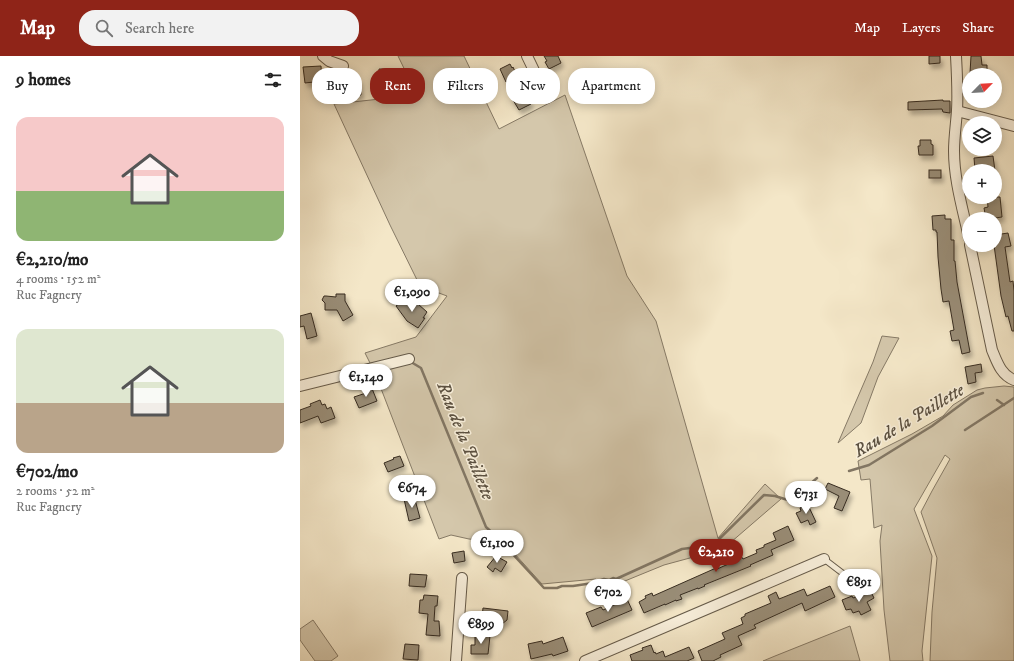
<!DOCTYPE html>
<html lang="en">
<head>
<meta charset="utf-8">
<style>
	:root { --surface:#fff; --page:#f2f2f2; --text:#222; --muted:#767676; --accent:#8f2418 }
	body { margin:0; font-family:"IM FELL DW Pica",serif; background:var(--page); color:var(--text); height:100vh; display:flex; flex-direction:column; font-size:15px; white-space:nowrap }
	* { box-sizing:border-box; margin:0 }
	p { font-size:13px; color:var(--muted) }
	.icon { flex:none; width:22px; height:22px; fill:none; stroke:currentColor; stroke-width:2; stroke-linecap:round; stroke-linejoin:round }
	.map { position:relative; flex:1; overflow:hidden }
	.side { display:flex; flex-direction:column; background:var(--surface); width:300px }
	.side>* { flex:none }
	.banner { position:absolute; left:12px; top:12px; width:380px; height:36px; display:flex; gap:8px }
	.needle { width:26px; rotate:66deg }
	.buttons { position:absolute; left:662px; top:12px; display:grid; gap:8px }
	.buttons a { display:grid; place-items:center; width:40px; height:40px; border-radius:50%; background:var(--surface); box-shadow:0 2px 10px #0003; font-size:20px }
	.price { position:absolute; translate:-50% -34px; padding:0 9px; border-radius:14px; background:#fff; color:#222; font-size:13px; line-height:26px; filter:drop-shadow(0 1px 2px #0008) }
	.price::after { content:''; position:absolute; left:50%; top:24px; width:12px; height:9px; margin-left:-6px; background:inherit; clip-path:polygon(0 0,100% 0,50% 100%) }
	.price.selected { background:var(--accent); color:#fff }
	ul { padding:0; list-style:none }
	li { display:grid; align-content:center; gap:8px; height:212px; padding:0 16px }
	li span { display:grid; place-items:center; height:124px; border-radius:12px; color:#555 }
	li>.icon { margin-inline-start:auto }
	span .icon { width:72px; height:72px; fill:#fffc; stroke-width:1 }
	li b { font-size:17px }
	h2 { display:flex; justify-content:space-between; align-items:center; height:48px; padding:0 16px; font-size:17px }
	.chip { padding:0 14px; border-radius:16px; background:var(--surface); box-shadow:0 2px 10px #0003; font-size:14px; line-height:36px }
	.chip.selected { background:var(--accent); color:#fff }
	header { display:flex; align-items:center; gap:24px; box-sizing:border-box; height:56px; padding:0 20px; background:var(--accent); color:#fff }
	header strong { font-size:19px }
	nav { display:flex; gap:22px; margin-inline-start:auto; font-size:14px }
	.search { width:280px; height:36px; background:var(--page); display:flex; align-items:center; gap:10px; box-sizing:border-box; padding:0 14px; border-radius:16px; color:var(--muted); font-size:15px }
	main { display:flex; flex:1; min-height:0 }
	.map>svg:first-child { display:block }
	.green { fill:#d4c7ab; stroke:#867a66 }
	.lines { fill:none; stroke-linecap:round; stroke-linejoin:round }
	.stream { stroke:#827663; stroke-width:2.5 }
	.building { fill:#998d77; stroke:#372c20; filter:url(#shadow) }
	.service-casing { stroke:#665b4a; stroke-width:7 }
	.minor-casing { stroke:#665b4a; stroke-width:12 }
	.service { stroke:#f8efdb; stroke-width:5 }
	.minor { stroke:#f8efdb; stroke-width:10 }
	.labels { text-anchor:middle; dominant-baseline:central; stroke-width:3; stroke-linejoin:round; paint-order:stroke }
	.water-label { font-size:18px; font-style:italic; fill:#5c5141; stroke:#f8efdb }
</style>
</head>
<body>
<header>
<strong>Map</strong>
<div class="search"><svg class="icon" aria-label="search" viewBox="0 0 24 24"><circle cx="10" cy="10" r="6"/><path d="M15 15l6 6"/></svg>Search here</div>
<nav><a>Map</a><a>Layers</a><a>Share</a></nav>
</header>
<main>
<section class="side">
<h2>9 homes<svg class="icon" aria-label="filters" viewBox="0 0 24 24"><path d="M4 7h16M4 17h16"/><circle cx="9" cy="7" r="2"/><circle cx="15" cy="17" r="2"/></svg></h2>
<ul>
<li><span style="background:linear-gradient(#f6c9c9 60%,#8fb573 0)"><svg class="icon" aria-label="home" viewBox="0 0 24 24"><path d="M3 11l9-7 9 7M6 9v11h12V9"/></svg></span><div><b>€2,210/mo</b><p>4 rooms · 152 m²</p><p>Rue Fagnery</p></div></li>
<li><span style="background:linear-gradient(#dfe7d0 60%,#b9a48a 0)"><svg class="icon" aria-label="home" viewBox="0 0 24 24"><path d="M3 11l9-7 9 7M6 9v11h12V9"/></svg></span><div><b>€702/mo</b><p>2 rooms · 52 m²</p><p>Rue Fagnery</p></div></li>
</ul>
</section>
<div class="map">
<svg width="714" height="605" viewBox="0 0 714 605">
	<defs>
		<filter id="shadow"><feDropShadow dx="2.5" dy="4.5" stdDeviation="2" flood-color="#0004"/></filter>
	</defs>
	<rect width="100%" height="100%" fill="#f4e7c8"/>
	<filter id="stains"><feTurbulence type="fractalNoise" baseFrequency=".005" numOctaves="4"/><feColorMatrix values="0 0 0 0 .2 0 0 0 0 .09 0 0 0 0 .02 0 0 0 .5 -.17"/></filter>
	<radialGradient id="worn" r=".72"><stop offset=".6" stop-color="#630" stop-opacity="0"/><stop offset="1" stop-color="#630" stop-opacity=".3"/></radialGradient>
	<!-- green -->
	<g class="green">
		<path d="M98 0H164L199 73 265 39 327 220 356 265 418 482 465 428 481 443 423 493 364 509 298 536 296 523 242 528 204 486 169 483 151 479 139 483 75 317 65 297 116 281 147 240 120 230 90 169 34 48 117 39Z"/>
		<path d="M582 280 599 282 578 321 561 367 538 387 573 306Z"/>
		<path d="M704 330 714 331V605H630L632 556 637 502 621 456 632 435 650 403 645 399 614 453 632 500 622 595 623 605H590L584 554 580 485 582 469 574 472 570 423 561 424 558 405 612 378 643 360 653 349 677 334 685 332Z"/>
		<path d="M13 564 38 600 31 605H15L0 584V573Z"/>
		<path d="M550 570 560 605H463L475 600Z"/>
	</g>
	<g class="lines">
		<!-- stream -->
		<g class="stream">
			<path d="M111 306 121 312 186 471 199 483 244 532H257L262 530H273L293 527 304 523 309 524 313 522 316 523 382 493 413 489 464 439 475 440 491 445 517 422"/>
			<path d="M697 344 704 349"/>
			<path d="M665 374 714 342"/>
			<path d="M549 415 569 409 632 370 671 341 683 337"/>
		</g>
	</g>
	<!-- building -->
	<g class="building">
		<path d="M244 0H258L261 7 249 13 245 6 247 5Z"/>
		<path d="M629 0H640V7L629 8Z"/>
		<path d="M671 0H681L682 9H687V17H670Z"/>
		<path d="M210 8 212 12 213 11 217 20 206 26 200 13Z"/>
		<path d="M21 10 22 25 5 27 3 11Z"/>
		<path d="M79 13H91L92 32H80Z"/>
		<path d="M59 23 61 39 43 40 42 27H51V24Z"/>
		<path d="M221 33 226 43 228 42 231 48 219 54 210 39Z"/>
		<path d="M643 44V45H650V57L643 56 642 53 608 54V46Z"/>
		<path d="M620 84H631V88L633 89V99H619L618 90H620Z"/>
		<path d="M693 100 695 115H681V113L675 114 674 102Z"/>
		<rect x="629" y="114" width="12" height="8"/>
		<path d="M687 141H700L702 161 695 162V163H686L684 152 688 151Z"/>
		<path d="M645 159V163H651V184H654V205H655L657 226 670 296 662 298 659 284 652 285 650 275 654 274 649 245 643 246 641 233 638 201 637 176H636V174H633L632 160Z"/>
		<path d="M708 177 711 190 705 191 710 226 713 225 714 235V275H712L708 260 706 261 701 240 694 189H695V179Z"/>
		<path d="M36 238H45V245L53 259 43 265 37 254H25V247L22 244 24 240H26L36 241Z"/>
		<path d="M105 243 111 252 118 248 127 256 123 262H125L118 272 107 265 96 250Z"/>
		<path d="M11 257 17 280 7 283 4 270 0 271V260Z"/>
		<path d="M681 308 682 316 675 317 676 326 668 328 665 311Z"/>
		<path d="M71 330 77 345 59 352 54 341 66 337 64 333Z"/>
		<path d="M20 344 22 349 25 348 27 353 31 351 35 362 21 367 18 360 0 367V354L11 350 10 348Z"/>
		<path d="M100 400 104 410 88 416 84 407 94 403 93 402Z"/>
		<path d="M528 427 550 436 542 455 534 452 539 440 525 433Z"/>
		<path d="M114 440 120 462 109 465 104 443Z"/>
		<path d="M508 449 516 466 510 469 508 464 501 467 496 457 501 455 500 452Z"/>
		<path d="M488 470 494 484 471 494 473 499 450 509 451 510 404 529 405 530 398 533V532L380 539 382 543 376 545V544L365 549V548L344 557 339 546 346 542 345 540 352 537 353 540 416 512 417 513 433 506 432 504 441 500 443 503 457 497 456 494 464 491V489L476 484 473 477Z"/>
		<path d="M164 495 165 505 154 507 152 497Z"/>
		<path d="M196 500 207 506 201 516 195 512 193 516 187 511Z"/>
		<path d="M110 518 127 519 125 531 109 530Z"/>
		<path d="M530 530 535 541 505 555 502 547 454 569 456 572 438 580 442 589 420 599 421 601 413 605H402L398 595 425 583 422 577 443 568 441 562 445 560V558L471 547 468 540 476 536 479 543 504 533 507 540Z"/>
		<path d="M569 535V536H571L574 542 567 546 571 554 561 559 559 555 553 557 551 553 546 554 542 544 552 540 553 542Z"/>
		<path d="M124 539 138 540 137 550H135L134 565H139L140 580 126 579 128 558 119 557 120 544H123Z"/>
		<path d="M327 543 332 554 292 571 286 557 301 551 303 554Z"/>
		<path d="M183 552 208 555 207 564 202 568 198 563 182 561Z"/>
		<path d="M175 579 190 580 188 598H171V589H175Z"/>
		<path d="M263 581 268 595 253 600 252 598 231 603 228 588 242 585 243 588Z"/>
		<path d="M105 588 119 589 118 604 103 603Z"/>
		<path d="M351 589 354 597 355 596 356 598 363 595 365 601 389 591 394 602 387 605H332L330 599 343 594 342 592Z"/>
	</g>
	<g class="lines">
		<defs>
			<path id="service" d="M524 503 562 532"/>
			<g id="minor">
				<path d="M23 0 29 5 43 10"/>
				<path d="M227 0 240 27 246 36"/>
				<path d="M656 0C657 18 658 37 657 55 656 68 654 82 654 95 654 124 663 154 669 182"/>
				<path d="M657 55 714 70"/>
				<path d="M670 189 692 294C697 306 701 319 714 324"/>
				<path d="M0 330 109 303"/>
				<path d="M156 605 162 522"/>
				<path d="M285 605 524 503"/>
			</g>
		</defs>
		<!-- service casing -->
		<use href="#service" class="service-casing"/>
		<!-- minor casing -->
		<use href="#minor" class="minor-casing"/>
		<!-- service -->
		<use href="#service" class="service"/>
		<!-- minor -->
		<use href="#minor" class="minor"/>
	</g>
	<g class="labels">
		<!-- water labels -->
		<g class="water-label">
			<text transform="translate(609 365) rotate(-31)">Rau de la Paillette</text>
			<text transform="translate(165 385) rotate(68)">Rau de la Paillette</text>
		</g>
	</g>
	<rect width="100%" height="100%" filter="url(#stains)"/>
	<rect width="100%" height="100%" fill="url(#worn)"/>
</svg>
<div class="buttons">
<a><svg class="needle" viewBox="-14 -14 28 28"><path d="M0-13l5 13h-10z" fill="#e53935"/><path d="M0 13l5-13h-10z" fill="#767676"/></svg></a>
<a><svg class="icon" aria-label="layers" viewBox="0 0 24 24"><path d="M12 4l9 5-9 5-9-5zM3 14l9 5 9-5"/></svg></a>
<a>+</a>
<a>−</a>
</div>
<b class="price" style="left:112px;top:257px">€1,090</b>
<b class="price" style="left:66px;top:342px">€1,140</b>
<b class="price" style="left:112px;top:453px">€674</b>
<b class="price" style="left:506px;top:459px">€731</b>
<b class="price" style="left:197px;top:508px">€1,100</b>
<b class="price selected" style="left:416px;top:517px">€2,210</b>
<b class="price" style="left:559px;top:547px">€891</b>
<b class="price" style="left:308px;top:557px">€702</b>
<b class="price" style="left:181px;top:589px">€899</b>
<div class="banner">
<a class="chip">Buy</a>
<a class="chip selected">Rent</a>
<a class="chip">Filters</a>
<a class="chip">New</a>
<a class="chip">Apartment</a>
</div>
</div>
</main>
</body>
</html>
